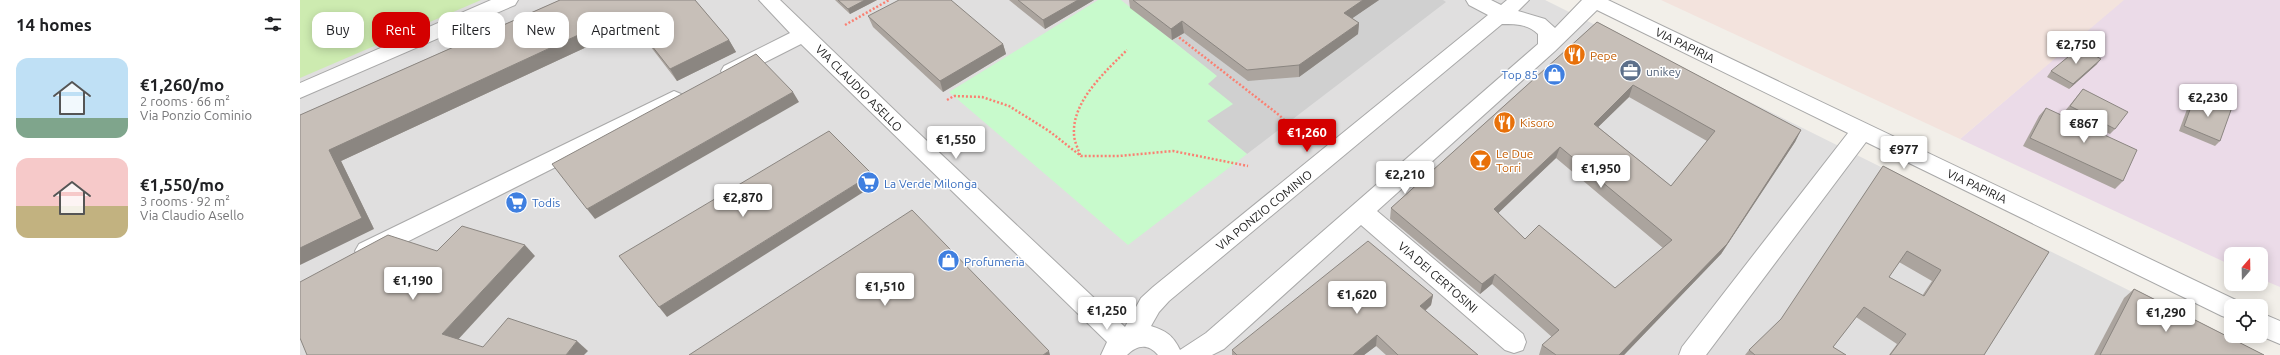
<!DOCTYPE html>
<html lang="en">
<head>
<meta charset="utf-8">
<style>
	:root { --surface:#fff; --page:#f2f2f2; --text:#202124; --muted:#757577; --accent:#d40000 }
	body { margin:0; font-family:Ubuntu,sans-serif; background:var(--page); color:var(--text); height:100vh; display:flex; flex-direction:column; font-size:15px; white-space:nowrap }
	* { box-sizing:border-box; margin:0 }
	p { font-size:13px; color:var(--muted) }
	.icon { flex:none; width:22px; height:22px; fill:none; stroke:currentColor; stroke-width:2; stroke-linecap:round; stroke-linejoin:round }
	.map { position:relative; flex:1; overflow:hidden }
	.drawer { display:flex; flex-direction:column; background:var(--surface); width:300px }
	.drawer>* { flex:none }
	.hud { position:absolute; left:12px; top:12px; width:380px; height:36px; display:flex; gap:8px }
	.needle { width:26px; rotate:20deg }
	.controls { position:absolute; left:1924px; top:247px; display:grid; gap:8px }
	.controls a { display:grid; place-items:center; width:44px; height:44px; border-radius:8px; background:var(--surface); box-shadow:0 2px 10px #0003; font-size:20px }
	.price { position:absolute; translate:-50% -34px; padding:0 9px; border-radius:4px; background:#fff; color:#222; font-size:13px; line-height:26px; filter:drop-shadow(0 1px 2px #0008) }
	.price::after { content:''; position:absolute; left:50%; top:24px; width:12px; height:9px; margin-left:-6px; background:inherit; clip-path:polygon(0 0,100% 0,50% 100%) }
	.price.current { background:var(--accent); color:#fff }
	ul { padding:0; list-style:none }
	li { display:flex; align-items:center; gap:12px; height:100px; padding:0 16px }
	li span { display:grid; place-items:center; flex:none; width:112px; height:80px; border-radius:12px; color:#555 }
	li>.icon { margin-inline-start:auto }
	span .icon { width:48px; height:48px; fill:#fffc; stroke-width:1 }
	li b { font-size:17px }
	h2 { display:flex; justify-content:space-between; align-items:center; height:48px; padding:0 16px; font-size:17px }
	.tag { padding:0 14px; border-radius:12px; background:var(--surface); box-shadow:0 2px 10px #0003; font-size:14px; line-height:36px }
	.tag.current { background:var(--accent); color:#fff }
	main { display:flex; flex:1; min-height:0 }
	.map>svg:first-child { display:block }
	.residential { fill:#e0dfdf }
	.industrial { fill:#ebdbe8 }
	.religious { fill:#d0d0d0 }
	.military { fill:#f3e3dd }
	.grass { fill:#cdebb0 }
	.park { fill:#c8facc }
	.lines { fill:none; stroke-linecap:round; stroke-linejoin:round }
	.minor-casing { stroke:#a9a9a9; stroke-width:2 }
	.path { stroke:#fa8072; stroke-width:2.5; stroke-dasharray:2 2; stroke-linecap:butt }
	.minor { fill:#fff; fill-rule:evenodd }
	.wall { fill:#aba49e; fill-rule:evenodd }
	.shaded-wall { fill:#8b8681 }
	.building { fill:#c7bfb8; stroke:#8b8681; fill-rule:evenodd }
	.labels { text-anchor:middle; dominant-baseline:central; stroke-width:3; stroke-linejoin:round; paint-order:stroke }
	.street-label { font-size:12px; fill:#222; stroke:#fff }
	.food-label { font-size:12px; fill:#c56008; stroke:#fff; text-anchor:start }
	.service-label { font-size:12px; fill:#4e5e75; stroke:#fff; text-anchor:start }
	.shop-label { font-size:12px; fill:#366cbe; stroke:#fff; text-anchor:start }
</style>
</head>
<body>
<main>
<section class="drawer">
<h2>14 homes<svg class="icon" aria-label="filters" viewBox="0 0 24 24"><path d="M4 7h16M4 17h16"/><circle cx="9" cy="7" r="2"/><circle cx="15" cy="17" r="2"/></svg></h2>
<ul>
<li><span style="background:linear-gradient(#bfe0f5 75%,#7fa58c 0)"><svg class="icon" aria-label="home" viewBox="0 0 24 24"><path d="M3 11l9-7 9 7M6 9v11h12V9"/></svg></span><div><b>€1,260/mo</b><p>2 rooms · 66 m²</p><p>Via Ponzio Cominio</p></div></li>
<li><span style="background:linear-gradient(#f6c9c9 60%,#c2b280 0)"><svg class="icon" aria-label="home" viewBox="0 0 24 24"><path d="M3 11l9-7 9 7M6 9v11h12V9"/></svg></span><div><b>€1,550/mo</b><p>3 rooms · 92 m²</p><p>Via Claudio Asello</p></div></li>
</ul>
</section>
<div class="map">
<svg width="1980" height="355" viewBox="0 0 1980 355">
	<rect width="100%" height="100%" fill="#f2efe9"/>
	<!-- residential -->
	<path class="residential" d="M0 0H1245L1959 355H0Z"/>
	<!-- industrial -->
	<path class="industrial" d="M1823 0H1980V287L1961 279V254H1931V265L1660 139Z"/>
	<!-- religious -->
	<path class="religious" d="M844 0H1143L1146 2 947 154 907 121 908 83 916 76 838 13Z"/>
	<!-- military -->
	<path class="military" d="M1361 0H1824L1660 139Z"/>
	<!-- grass -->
	<path class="grass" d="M0 0H181L0 78Z"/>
	<!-- park -->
	<path class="park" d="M798 0H821L917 76 908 84 933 104 907 121 947 154 828 245 649 92Z"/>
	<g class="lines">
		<defs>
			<g id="minor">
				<path d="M191 0H218L215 5 0 98V83Z"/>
				<path d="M459 0H480L610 125 825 327 841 298 853 287 1188 15 1169 5 1166 0H1191L1201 5 1207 0H1229L1218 11 1245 19 1255 28 1282 0H1308L1940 302 1942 306H1931V319L1922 316 1566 142 1406 355H1379L1382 347 1548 133 1297 10 1255 51 1077 211 1223 334 1226 342 1223 350 1214 353 1205 350 1061 225 924 349 912 355H858C848 343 837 345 827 355H801L807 342 501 44 438 76 431 78 424 76 421 71 424 66 490 33ZM1202 24C1215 24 1228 24 1238 34V44L906 333 880 350C873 335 866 331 851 326L859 312 869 301Z"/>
				<path d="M374 91 381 94 384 99 381 104 75 258 67 261 59 258 55 251 59 244Z"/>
				<path d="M1961 313 1980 321V344L1961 336Z"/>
			</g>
		</defs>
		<!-- minor casing -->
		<use href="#minor" class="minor-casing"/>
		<!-- path -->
		<g class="path">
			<path d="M545 25 589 0"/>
			<path d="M876 35 979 115 995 130"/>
			<path d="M647 100 654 96 682 97 709 106 749 131 781 156H819L873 151 948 166"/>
			<path d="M780 155C778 148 774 141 774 134 772 101 806 71 827 50"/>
		</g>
		<!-- minor -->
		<use href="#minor" class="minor"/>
	</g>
	<!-- wall -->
	<g class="wall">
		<path d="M260 0H395L429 40 436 52 377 81 334 25 41 161 74 229 0 115Z"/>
		<path d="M535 0H577L550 14Z"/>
		<path d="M709 0H794L745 29Z"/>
		<path d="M829 0H1079L1052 18 1059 23 1058 34 999 77 948 81 884 33 872 40 830 8Z"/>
		<path d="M568 16 703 44 706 54 643 92 573 27Z"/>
		<path d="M1297 22 1501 130 1495 142 1421 254 1324 355H1239L1242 345 1252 337 1192 284 1180 294 1090 219 1091 208ZM1329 97 1407 141 1371 186 1298 127ZM1256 158 1363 248 1315 288 1225 239 1198 213Z"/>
		<path d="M1797 64 1769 89 1747 77 1751 71Z"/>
		<path d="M1783 89 1815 129 1810 134 1765 111Z"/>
		<path d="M1895 96 1920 141 1915 146 1879 131 1890 101Z"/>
		<path d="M1746 108 1823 181 1815 189 1723 146 1739 116Z"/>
		<path d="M1583 166 1749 252 1684 355H1589L1597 344 1556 317 1533 347 1546 355H1445L1449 350 1481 320ZM1599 262 1632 281 1622 296 1589 277Z"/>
		<path d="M1834 289 1964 355H1794L1824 298Z"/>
		<path d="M1133 295 1131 305 1125 311 1178 355H1086L1076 346 1064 355H932V350Z"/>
	</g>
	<!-- shaded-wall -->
	<g class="shaded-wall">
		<path d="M565 0H577L550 14 548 9Z"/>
		<path d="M778 0H794L745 29 743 20Z"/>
		<path d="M1063 0H1079L1044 24V13Z"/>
		<path d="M326 13 334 25 41 161 74 229 0 265V248L29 150Z"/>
		<path d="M882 21 884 33 872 40 871 29Z"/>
		<path d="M1059 23 1058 34 999 77V65Z"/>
		<path d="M429 40 436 52 377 81 370 69Z"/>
		<path d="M703 44 706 54 643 92 640 81Z"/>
		<path d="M1801 59 1797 64 1769 89 1773 84Z"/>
		<path d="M1333 85 1329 97 1290 135 1294 124Z"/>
		<path d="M493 92 499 102 295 219 287 209Z"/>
		<path d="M1501 130 1495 142 1421 254 1324 355H1319Z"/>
		<path d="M1260 147 1256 158 1191 220 1194 209Z"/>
		<path d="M572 174 576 184 367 317 359 307Z"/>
		<path d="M225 245 235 256 154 344 142 334Z"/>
		<path d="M1195 274 1192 284 1180 294 1182 284Z"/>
		<path d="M1133 295 1131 305 1118 317 1120 306Z"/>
		<path d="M1077 335 1076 346 1064 355H1053Z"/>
		<path d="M277 341 288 351 284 355H266Z"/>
		<path d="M749 351 750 355H743Z"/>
	</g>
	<!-- building -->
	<g class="building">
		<path d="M260 0H395L429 40 370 69 326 13 29 150 62 218 0 248V115Z"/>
		<path d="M538 0H565L548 9Z"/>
		<path d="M599 0H651L703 44 640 81 568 16Z"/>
		<path d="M718 0H778L743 20Z"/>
		<path d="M833 0H1063L1044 13 1059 23 999 65 947 70 882 21 871 29Z"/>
		<path d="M1297 22 1501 130 1427 244 1319 355H1256L1242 345 1259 330 1195 274 1182 284 1091 208ZM1333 85 1415 131 1371 186 1294 124ZM1260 147 1372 240 1315 288 1239 225 1225 239 1194 209Z"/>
		<path d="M1780 47 1801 59 1773 84 1751 71Z"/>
		<path d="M456 54 493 92 287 209 252 164Z"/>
		<path d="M1783 89 1828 112 1815 129 1770 106Z"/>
		<path d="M1895 96 1931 110 1920 141 1884 126Z"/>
		<path d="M1746 108 1837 150 1823 181 1730 138Z"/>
		<path d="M529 131 572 174 359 307 319 256Z"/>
		<path d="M1583 166 1749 252 1684 355H1590L1606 334 1564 307 1533 347 1546 355H1455L1449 350 1481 319ZM1607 251 1641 270 1624 296 1589 277Z"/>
		<path d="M612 210 749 351 743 355H389Z"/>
		<path d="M162 226 225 245 142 334 183 347 208 318 277 341 266 355H7L0 338V282L88 235 137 251Z"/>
		<path d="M1068 241 1133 295 1120 306 1178 355H1098L1077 335 1053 355H937L932 350Z"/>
		<path d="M1834 289 1964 355H1800Z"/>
	</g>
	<!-- icons -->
	<defs>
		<symbol id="restaurant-disc" viewBox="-11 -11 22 22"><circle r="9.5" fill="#e8710a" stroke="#fff"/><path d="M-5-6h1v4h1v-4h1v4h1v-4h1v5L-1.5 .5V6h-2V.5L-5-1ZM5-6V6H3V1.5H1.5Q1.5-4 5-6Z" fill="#fff"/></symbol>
		<symbol id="office-disc" viewBox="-11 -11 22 22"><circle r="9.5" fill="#5c6f8a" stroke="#fff"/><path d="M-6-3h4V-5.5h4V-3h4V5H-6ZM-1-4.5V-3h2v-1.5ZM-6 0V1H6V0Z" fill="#fff"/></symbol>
		<symbol id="shop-disc" viewBox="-11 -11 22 22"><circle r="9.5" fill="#3f7fe0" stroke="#fff"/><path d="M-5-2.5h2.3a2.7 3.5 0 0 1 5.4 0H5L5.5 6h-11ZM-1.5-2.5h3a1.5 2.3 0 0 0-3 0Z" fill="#fff"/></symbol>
		<symbol id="bar-disc" viewBox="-11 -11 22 22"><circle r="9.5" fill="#e8710a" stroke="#fff"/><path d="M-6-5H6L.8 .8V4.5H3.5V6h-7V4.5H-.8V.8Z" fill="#fff"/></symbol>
		<symbol id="supermarket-disc" viewBox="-11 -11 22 22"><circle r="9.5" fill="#3f7fe0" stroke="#fff"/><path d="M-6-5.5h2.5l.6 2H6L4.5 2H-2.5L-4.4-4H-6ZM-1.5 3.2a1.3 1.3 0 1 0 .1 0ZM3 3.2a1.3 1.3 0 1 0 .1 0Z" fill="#fff"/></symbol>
	</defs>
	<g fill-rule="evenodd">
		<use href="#restaurant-disc" x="1262" y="42" width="25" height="25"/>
		<use href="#office-disc" x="1318" y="58" width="25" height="25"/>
		<use href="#shop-disc" x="1242" y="62" width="25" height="25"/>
		<use href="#restaurant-disc" x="1192" y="110" width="25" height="25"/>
		<use href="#bar-disc" x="1168" y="148" width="25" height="25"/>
		<use href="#supermarket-disc" x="556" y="170" width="25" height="25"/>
		<use href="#supermarket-disc" x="204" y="190" width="25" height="25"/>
		<use href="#shop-disc" x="636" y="248" width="25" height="25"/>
	</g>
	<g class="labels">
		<!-- street labels -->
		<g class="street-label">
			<text transform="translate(1385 45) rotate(26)">VIA PAPIRIA</text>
			<text transform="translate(559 88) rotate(45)">VIA CLAUDIO ASELLO</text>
			<text transform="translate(1677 186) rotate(25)">VIA PAPIRIA</text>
			<text transform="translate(964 210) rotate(-39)">VIA PONZIO COMINIO</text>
			<text transform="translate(1138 277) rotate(41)">VIA DEI CERTOSINI</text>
		</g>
		<!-- food labels -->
		<g class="food-label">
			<text x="1290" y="55">Pepe</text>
			<text x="1220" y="122">Kisoro</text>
			<text x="1196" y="153">Le Due<tspan x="1196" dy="14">Torri</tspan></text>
		</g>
		<!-- service labels -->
		<g class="service-label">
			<text x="1346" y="71">unikey</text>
		</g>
		<!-- shop labels -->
		<g class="shop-label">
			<text x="1238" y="74" text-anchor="end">Top 85</text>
			<text x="584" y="183">La Verde Milonga</text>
			<text x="232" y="202">Todis</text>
			<text x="664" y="261">Profumeria</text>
		</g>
	</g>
</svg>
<div class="controls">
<a><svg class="needle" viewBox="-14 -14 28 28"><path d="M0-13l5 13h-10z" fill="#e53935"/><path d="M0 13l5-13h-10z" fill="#757577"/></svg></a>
<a><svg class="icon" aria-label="locate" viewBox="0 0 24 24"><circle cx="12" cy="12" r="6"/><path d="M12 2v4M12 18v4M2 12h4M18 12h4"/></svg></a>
</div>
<b class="price" style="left:1776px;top:65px">€2,750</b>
<b class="price" style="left:1908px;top:118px">€2,230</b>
<b class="price" style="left:1784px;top:144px">€867</b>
<b class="price current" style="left:1007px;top:153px">€1,260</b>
<b class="price" style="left:656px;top:160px">€1,550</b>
<b class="price" style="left:1604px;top:170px">€977</b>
<b class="price" style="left:1301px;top:189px">€1,950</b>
<b class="price" style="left:1105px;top:195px">€2,210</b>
<b class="price" style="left:443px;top:218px">€2,870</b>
<b class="price" style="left:113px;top:301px">€1,190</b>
<b class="price" style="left:585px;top:307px">€1,510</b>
<b class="price" style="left:1057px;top:315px">€1,620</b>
<b class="price" style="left:807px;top:331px">€1,250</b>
<b class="price" style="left:1866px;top:333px">€1,290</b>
<div class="hud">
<a class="tag">Buy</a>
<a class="tag current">Rent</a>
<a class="tag">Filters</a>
<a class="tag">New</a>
<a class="tag">Apartment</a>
</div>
</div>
</main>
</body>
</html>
